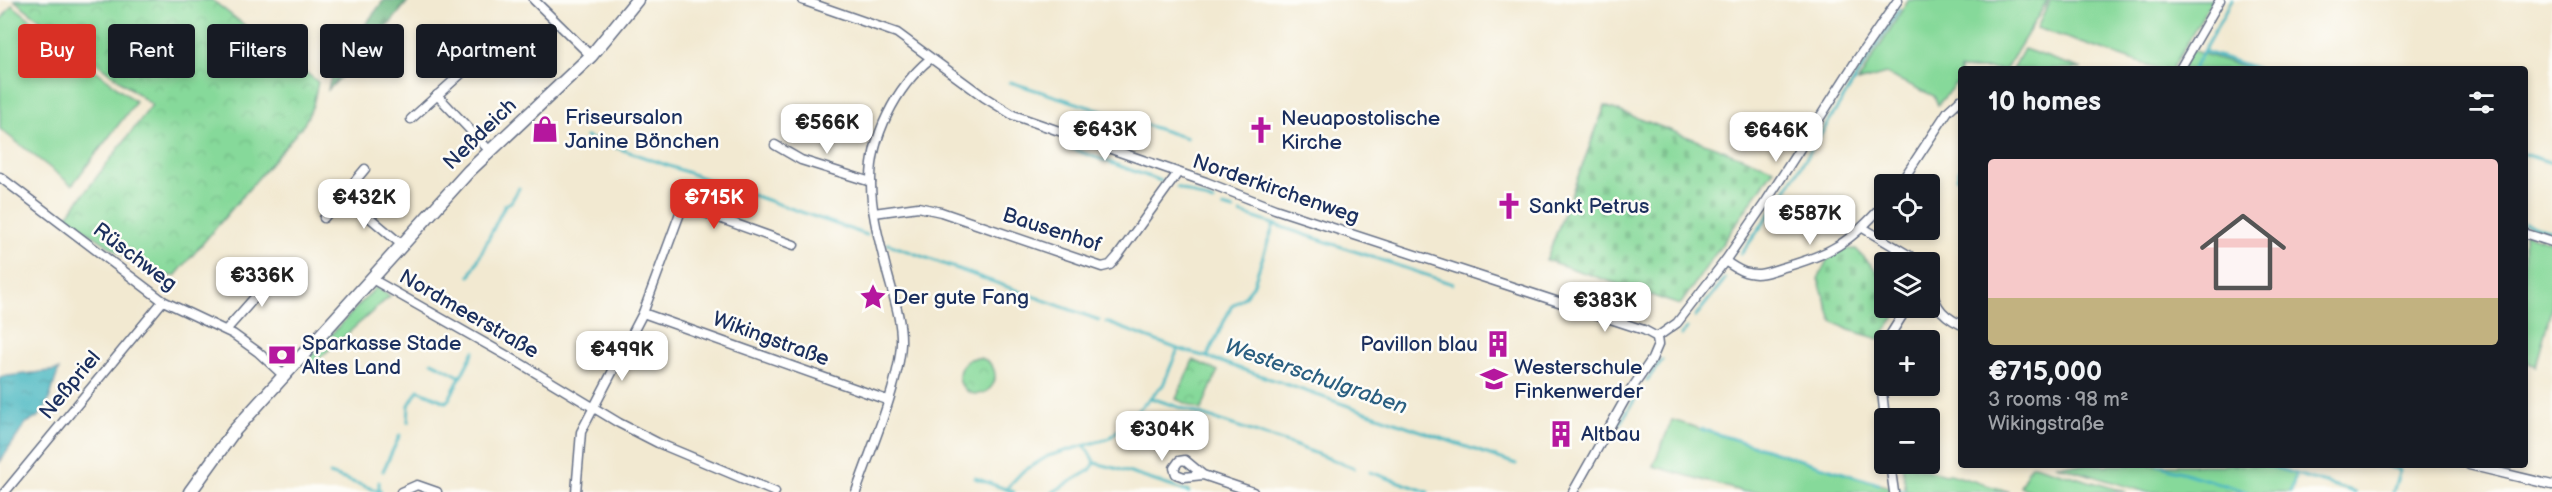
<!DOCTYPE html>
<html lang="en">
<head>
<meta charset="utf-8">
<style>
	:root { --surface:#171b24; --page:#242831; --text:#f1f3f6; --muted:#9ea1a6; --accent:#d93025 }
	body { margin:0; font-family:"Balsamiq Sans",sans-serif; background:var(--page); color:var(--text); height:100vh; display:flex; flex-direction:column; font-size:22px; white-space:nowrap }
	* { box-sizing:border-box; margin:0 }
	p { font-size:20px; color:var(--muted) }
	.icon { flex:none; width:33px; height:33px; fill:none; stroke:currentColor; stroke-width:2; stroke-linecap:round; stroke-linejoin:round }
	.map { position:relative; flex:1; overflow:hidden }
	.details { position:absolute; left:1958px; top:66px; width:570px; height:402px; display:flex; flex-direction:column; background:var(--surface); border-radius:6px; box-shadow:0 3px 9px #0003 }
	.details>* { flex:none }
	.top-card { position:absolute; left:18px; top:24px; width:570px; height:54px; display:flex; gap:12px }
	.tools { position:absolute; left:1874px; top:174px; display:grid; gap:12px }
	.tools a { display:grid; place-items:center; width:66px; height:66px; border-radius:6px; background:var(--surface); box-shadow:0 3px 9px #0003; font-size:30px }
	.price { position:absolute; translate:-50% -51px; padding:0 14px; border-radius:12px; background:#fff; color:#222; font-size:20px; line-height:39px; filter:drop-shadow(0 2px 3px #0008) }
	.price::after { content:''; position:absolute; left:50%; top:36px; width:18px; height:14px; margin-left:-9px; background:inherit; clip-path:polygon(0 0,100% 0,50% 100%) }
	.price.selected { background:var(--accent); color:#fff }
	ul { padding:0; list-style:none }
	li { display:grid; align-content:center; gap:12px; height:318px; padding:0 30px }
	li span { display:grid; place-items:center; height:186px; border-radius:6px; color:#555 }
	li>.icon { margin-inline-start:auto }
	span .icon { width:108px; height:108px; fill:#fffc; stroke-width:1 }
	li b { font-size:26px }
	h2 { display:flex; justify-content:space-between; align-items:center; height:72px; padding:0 30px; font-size:26px }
	.chip { padding:0 21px; border-radius:6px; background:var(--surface); box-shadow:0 3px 9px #0003; font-size:21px; line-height:54px }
	.chip.selected { background:var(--accent); color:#fff }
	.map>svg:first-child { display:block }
	.green { fill:#86d99a; stroke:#50847c; stroke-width:1.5 }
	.forest { fill:url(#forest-firs); stroke:#447470; stroke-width:1.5 }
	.cemetery { fill:url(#cemetery-stones); stroke:#50847c; stroke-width:1.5 }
	.park { fill:url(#park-crowns); stroke:#50847c; stroke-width:1.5 }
	.water { fill:url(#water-ripples); stroke:#327390; stroke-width:1.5 }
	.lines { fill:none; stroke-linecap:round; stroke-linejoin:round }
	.stream { stroke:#49b7c1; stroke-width:3 }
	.street-casing { stroke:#667086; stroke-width:11 }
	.secondary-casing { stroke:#667086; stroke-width:15 }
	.street { stroke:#fff; stroke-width:8 }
	.secondary { stroke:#fff; stroke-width:12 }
	.labels { text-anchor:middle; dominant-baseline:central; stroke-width:5; stroke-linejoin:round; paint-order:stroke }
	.poi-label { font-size:21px; fill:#1b2f5e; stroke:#fdfcf7; text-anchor:start }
	.street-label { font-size:21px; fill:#1b2f5e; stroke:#fdfcf7 }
	.water-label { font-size:22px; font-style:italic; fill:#2b5f81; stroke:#fdfcf7 }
</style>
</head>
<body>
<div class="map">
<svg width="2552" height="492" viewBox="0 0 2552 492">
	<defs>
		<pattern id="forest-firs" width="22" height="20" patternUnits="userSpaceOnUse" patternTransform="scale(1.5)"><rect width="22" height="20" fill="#6cb982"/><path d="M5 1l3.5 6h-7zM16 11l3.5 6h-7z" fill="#58976e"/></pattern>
		<pattern id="cemetery-stones" width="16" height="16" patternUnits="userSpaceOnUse" patternTransform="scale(1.5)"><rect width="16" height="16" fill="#86d99a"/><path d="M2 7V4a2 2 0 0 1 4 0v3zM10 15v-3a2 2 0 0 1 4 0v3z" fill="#73bb87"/></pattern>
		<pattern id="park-crowns" width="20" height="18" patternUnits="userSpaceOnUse" patternTransform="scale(1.5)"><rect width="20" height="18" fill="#86d99a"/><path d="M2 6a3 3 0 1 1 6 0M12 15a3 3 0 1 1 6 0" fill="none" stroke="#73bb87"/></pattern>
		<pattern id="water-ripples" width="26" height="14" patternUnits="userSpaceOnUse" patternTransform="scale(1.5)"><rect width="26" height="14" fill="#49b7c1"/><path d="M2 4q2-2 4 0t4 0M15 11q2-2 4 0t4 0" fill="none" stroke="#3c95a0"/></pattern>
	</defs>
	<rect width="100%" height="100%" fill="#fdfcf7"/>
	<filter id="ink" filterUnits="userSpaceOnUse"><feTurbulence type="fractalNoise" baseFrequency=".0167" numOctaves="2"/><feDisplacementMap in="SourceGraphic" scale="12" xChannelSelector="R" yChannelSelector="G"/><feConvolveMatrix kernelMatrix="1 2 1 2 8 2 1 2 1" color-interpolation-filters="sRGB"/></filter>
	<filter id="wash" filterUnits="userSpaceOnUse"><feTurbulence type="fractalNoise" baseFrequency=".008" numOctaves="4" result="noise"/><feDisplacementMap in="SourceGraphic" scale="24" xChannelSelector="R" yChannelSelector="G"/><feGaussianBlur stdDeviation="1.35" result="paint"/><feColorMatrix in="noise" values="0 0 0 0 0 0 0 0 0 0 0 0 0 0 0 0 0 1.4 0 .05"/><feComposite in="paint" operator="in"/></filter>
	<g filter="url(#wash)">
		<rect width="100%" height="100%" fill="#f2e9d1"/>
		<!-- green -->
		<g class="green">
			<path d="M1908 0H2048L2006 69H1960V84H1955L1938 105 1934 96 1886 74 1858 82Z"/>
			<path d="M2050 0H2212L2172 69H2159L2037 28Z"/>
			<path d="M12 5 136 102 72 185 0 129V21Z"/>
			<path d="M2024 49 2082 69H2013Z"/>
			<path d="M2191 50 2251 69H2180Z"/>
			<path d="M2524 233 2552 242V306L2536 366 2525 361Z"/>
			<path d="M376 287 390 296 314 363H310L309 358Z"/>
			<path d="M1672 420 1893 488 1894 492H1744L1653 466Z"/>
			<path d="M1902 464 1945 475 1950 474 2010 492H1906Z"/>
			<path d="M2031 465H2034L2126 492H2036L2020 487Z"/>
			<path d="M2056 465H2265L2296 474 2291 492H2146Z"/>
		</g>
		<!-- forest -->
		<path class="forest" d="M384 0H409L372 46 328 90 333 67Z"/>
		<!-- cemetery -->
		<g class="cemetery">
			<path d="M1605 106 1774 169 1680 305 1546 260Z"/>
			<path d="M1843 249H1856L1884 278V308H1901L1879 339 1849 330 1832 321 1818 279 1827 260Z"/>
		</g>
		<!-- park -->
		<g class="park">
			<path d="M14 0H212L318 82 313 105 304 124 175 276 152 275 66 217 152 105Z"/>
			<circle cx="977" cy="376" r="18"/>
			<path d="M1193 360 1218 371 1201 410 1176 399Z"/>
		</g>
		<!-- water -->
		<path class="water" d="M59 370C50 389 51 416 26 423L0 462V377Z"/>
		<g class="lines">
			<!-- stream -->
			<g class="stream">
				<path d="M2203 51 2259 69"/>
				<path d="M2193 69 2232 0"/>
				<path d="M1010 82 1187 138"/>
				<path d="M586 137 867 235"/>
				<path d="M1067 147 1161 181"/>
				<path d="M2524 154 2552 163"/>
				<path d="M1957 178 1960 169"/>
				<path d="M1177 187 1213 202"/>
				<path d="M1223 207 1234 210"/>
				<path d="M1240 213 1453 284"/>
				<path d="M2524 223 2552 231"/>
				<path d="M888 244 1099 320"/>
				<path d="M1741 254 1778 203 1899 9"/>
				<path d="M470 276 505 205 511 202 519 188"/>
				<path d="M1695 317 1725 279"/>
				<path d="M1106 322 1178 349 1207 357 1516 464"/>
				<path d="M1681 335 1687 328"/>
				<path d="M1207 357 1231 307 1244 297 1253 286 1274 224"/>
				<path d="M432 362 461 377"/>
				<path d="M1647 380 1662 360"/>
				<path d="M1151 398 1291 444 1354 468"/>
				<path d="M408 422 409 405 418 390 446 402 449 399 474 351"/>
				<path d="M1619 425 1640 391"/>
				<path d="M1701 429 1879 484"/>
				<path d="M1095 463 1115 468 1189 492"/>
				<path d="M2158 465 2248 492"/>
				<path d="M2266 465 2296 474"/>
				<path d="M2387 466 2400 470 2393 492"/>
				<path d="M383 471 400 435"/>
				<path d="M1370 472 1428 492"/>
				<path d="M330 474 381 492"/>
				<path d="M975 478 1014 492"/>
				<path d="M379 482V491"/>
				<path d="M1006 489 1022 472 1048 456 1110 438 1163 385 1178 349"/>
				<path d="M1899 490 1906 492"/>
				<path d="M1053 492 1090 470 1095 463 1085 446"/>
				<path d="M2291 492 2296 474 2355 492"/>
			</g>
		</g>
	</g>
	<g filter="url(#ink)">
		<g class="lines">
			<defs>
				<g id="street">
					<path d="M534 0 591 56"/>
					<path d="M802 0 897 33 984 97 1013 115 1206 182 1275 209 1644 330 1657 337"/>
					<path d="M2180 69 2220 0"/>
					<path d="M437 95 489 150"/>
					<path d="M411 119 462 73"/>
					<path d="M775 145 801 160 871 182"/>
					<path d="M0 177 163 301 233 334 258 352 284 376"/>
					<path d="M1900 184 1948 111 1960 100"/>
					<path d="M343 195 402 245"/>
					<path d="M874 213 918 207 941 212 1102 267 1110 265 1117 257 1177 174"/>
					<path d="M324 218 365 169"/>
					<path d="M1863 228 1920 262"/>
					<path d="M2524 233 2552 242"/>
					<path d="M1725 261C1733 266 1740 272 1749 273 1760 276 1771 271 1781 268 1830 255 1851 242 1884 204"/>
					<path d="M1929 278C1934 302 1938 314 1960 324"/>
					<path d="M372 279 518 362 619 423 658 443 775 492"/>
					<path d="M643 313 887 400"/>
					<path d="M226 330 279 270"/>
					<path d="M1657 337 1677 323 1725 261 1767 200 1858 58 1898 0"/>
					<path d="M1887 340 1907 308"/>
					<path d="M1884 349 1880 375 1885 418"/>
					<path d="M1890 464 1894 492"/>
					<path d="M2469 465 2552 485"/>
					<path d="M1203 475 1184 477 1176 474 1174 468 1179 461 1185 460 1203 475 1253 492"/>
					<path d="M5 492 163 301"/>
					<path d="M401 492 417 485 437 492"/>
					<path d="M576 492 581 432 643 313 683 205 794 245"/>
					<path d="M856 492C870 451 899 385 901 344 902 320 893 295 887 272 880 243 871 213 871 183 870 138 896 87 930 59"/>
					<path d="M1573 492 1628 394 1652 359 1658 345 1657 337"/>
				</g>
				<path id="secondary" d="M190 492 234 431 469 171 591 56 637 0"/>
			</defs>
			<!-- street casing -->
			<use href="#street" class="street-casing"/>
			<!-- secondary casing -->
			<use href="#secondary" class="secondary-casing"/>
			<!-- street -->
			<use href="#street" class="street"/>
			<!-- secondary -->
			<use href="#secondary" class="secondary"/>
		</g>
	</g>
	<!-- icons -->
	<defs>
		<symbol id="shop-bare" viewBox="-9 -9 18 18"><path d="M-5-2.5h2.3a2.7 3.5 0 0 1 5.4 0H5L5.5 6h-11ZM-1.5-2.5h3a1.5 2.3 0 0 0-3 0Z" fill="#b5179e" stroke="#fdfcf7" stroke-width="2.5" paint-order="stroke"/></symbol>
		<symbol id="church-bare" viewBox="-9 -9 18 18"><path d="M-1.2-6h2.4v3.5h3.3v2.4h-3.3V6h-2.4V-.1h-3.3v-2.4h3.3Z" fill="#b5179e" stroke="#fdfcf7" stroke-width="2.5" paint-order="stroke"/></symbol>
		<symbol id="sight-bare" viewBox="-9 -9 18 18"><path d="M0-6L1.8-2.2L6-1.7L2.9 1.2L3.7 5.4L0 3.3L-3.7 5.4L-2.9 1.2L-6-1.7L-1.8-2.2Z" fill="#b5179e" stroke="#fdfcf7" stroke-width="2.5" paint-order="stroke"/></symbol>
		<symbol id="building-bare" viewBox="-9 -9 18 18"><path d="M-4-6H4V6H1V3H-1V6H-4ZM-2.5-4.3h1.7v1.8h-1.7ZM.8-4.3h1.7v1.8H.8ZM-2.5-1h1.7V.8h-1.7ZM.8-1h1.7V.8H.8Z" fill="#b5179e" stroke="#fdfcf7" stroke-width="2.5" paint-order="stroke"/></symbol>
		<symbol id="bank-bare" viewBox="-9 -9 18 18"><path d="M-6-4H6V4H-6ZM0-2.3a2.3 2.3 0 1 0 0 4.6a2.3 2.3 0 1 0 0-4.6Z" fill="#b5179e" stroke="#fdfcf7" stroke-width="2.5" paint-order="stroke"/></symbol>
		<symbol id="school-bare" viewBox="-9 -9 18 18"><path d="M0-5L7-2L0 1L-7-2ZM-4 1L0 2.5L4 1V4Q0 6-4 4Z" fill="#b5179e" stroke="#fdfcf7" stroke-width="2.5" paint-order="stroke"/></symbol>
	</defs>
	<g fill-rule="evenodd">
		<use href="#shop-bare" x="526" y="110" width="38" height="38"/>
		<use href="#church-bare" x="1242" y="111" width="38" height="38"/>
		<use href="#church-bare" x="1490" y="187" width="38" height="38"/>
		<use href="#sight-bare" x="854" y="278" width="38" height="38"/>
		<use href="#building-bare" x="1479" y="325" width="38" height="38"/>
		<use href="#bank-bare" x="263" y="336" width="38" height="38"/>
		<use href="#school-bare" x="1475" y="360" width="38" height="38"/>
		<use href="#building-bare" x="1542" y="415" width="38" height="38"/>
	</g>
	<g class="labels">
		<!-- poi labels -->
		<g class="poi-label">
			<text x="565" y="117">Friseursalon<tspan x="565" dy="24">Janine Bönchen</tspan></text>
			<text x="1281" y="118">Neuapostolische<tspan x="1281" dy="24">Kirche</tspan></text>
			<text x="1529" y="206">Sankt Petrus</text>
			<text x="893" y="297">Der gute Fang</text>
			<text x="302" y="343">Sparkasse Stade<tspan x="302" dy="24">Altes Land</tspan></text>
			<text x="1478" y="344" text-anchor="end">Pavillon blau</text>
			<text x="1514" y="367">Westerschule<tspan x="1514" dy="24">Finkenwerder</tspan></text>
			<text x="1581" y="434">Altbau</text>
		</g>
		<!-- street labels -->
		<g class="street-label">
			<text transform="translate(480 134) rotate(-44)">Neßdeich</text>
			<text transform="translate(1276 189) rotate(19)">Norderkirchenweg</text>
			<text transform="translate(1052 230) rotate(18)">Bausenhof</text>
			<text transform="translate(135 257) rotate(37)">Rüschweg</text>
			<text transform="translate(469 314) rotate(30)">Nordmeerstraße</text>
			<text transform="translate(771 339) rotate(20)">Wikingstraße</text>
			<text transform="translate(70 385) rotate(-50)">Neßpriel</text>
		</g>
		<!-- water labels -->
		<g class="water-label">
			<text transform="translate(1316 377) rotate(19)">Westerschulgraben</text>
		</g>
	</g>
</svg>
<div class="tools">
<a><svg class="icon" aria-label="locate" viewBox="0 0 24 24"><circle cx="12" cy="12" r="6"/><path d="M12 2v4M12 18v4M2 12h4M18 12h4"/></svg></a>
<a><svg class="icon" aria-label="layers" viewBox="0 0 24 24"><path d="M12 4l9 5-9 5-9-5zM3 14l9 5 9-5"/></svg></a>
<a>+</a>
<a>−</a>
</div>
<b class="price" style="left:827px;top:155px">€566K</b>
<b class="price" style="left:1105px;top:162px">€643K</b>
<b class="price" style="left:1776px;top:163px">€646K</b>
<b class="price" style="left:364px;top:230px">€432K</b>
<b class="price selected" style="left:714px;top:230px">€715K</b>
<b class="price" style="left:1810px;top:246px">€587K</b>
<b class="price" style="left:262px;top:308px">€336K</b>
<b class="price" style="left:1605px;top:333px">€383K</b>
<b class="price" style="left:622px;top:382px">€499K</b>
<b class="price" style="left:1162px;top:462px">€304K</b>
<div class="top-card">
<a class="chip selected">Buy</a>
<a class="chip">Rent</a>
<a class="chip">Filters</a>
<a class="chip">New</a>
<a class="chip">Apartment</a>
</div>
<section class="details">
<h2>10 homes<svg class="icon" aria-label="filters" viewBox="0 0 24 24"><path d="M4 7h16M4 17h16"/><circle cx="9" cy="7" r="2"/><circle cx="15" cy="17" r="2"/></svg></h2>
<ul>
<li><span style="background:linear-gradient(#f6c9c9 75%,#c2b280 0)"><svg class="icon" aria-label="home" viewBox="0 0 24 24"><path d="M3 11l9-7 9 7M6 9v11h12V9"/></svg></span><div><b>€715,000</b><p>3 rooms · 98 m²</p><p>Wikingstraße</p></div></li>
</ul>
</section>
</div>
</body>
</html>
